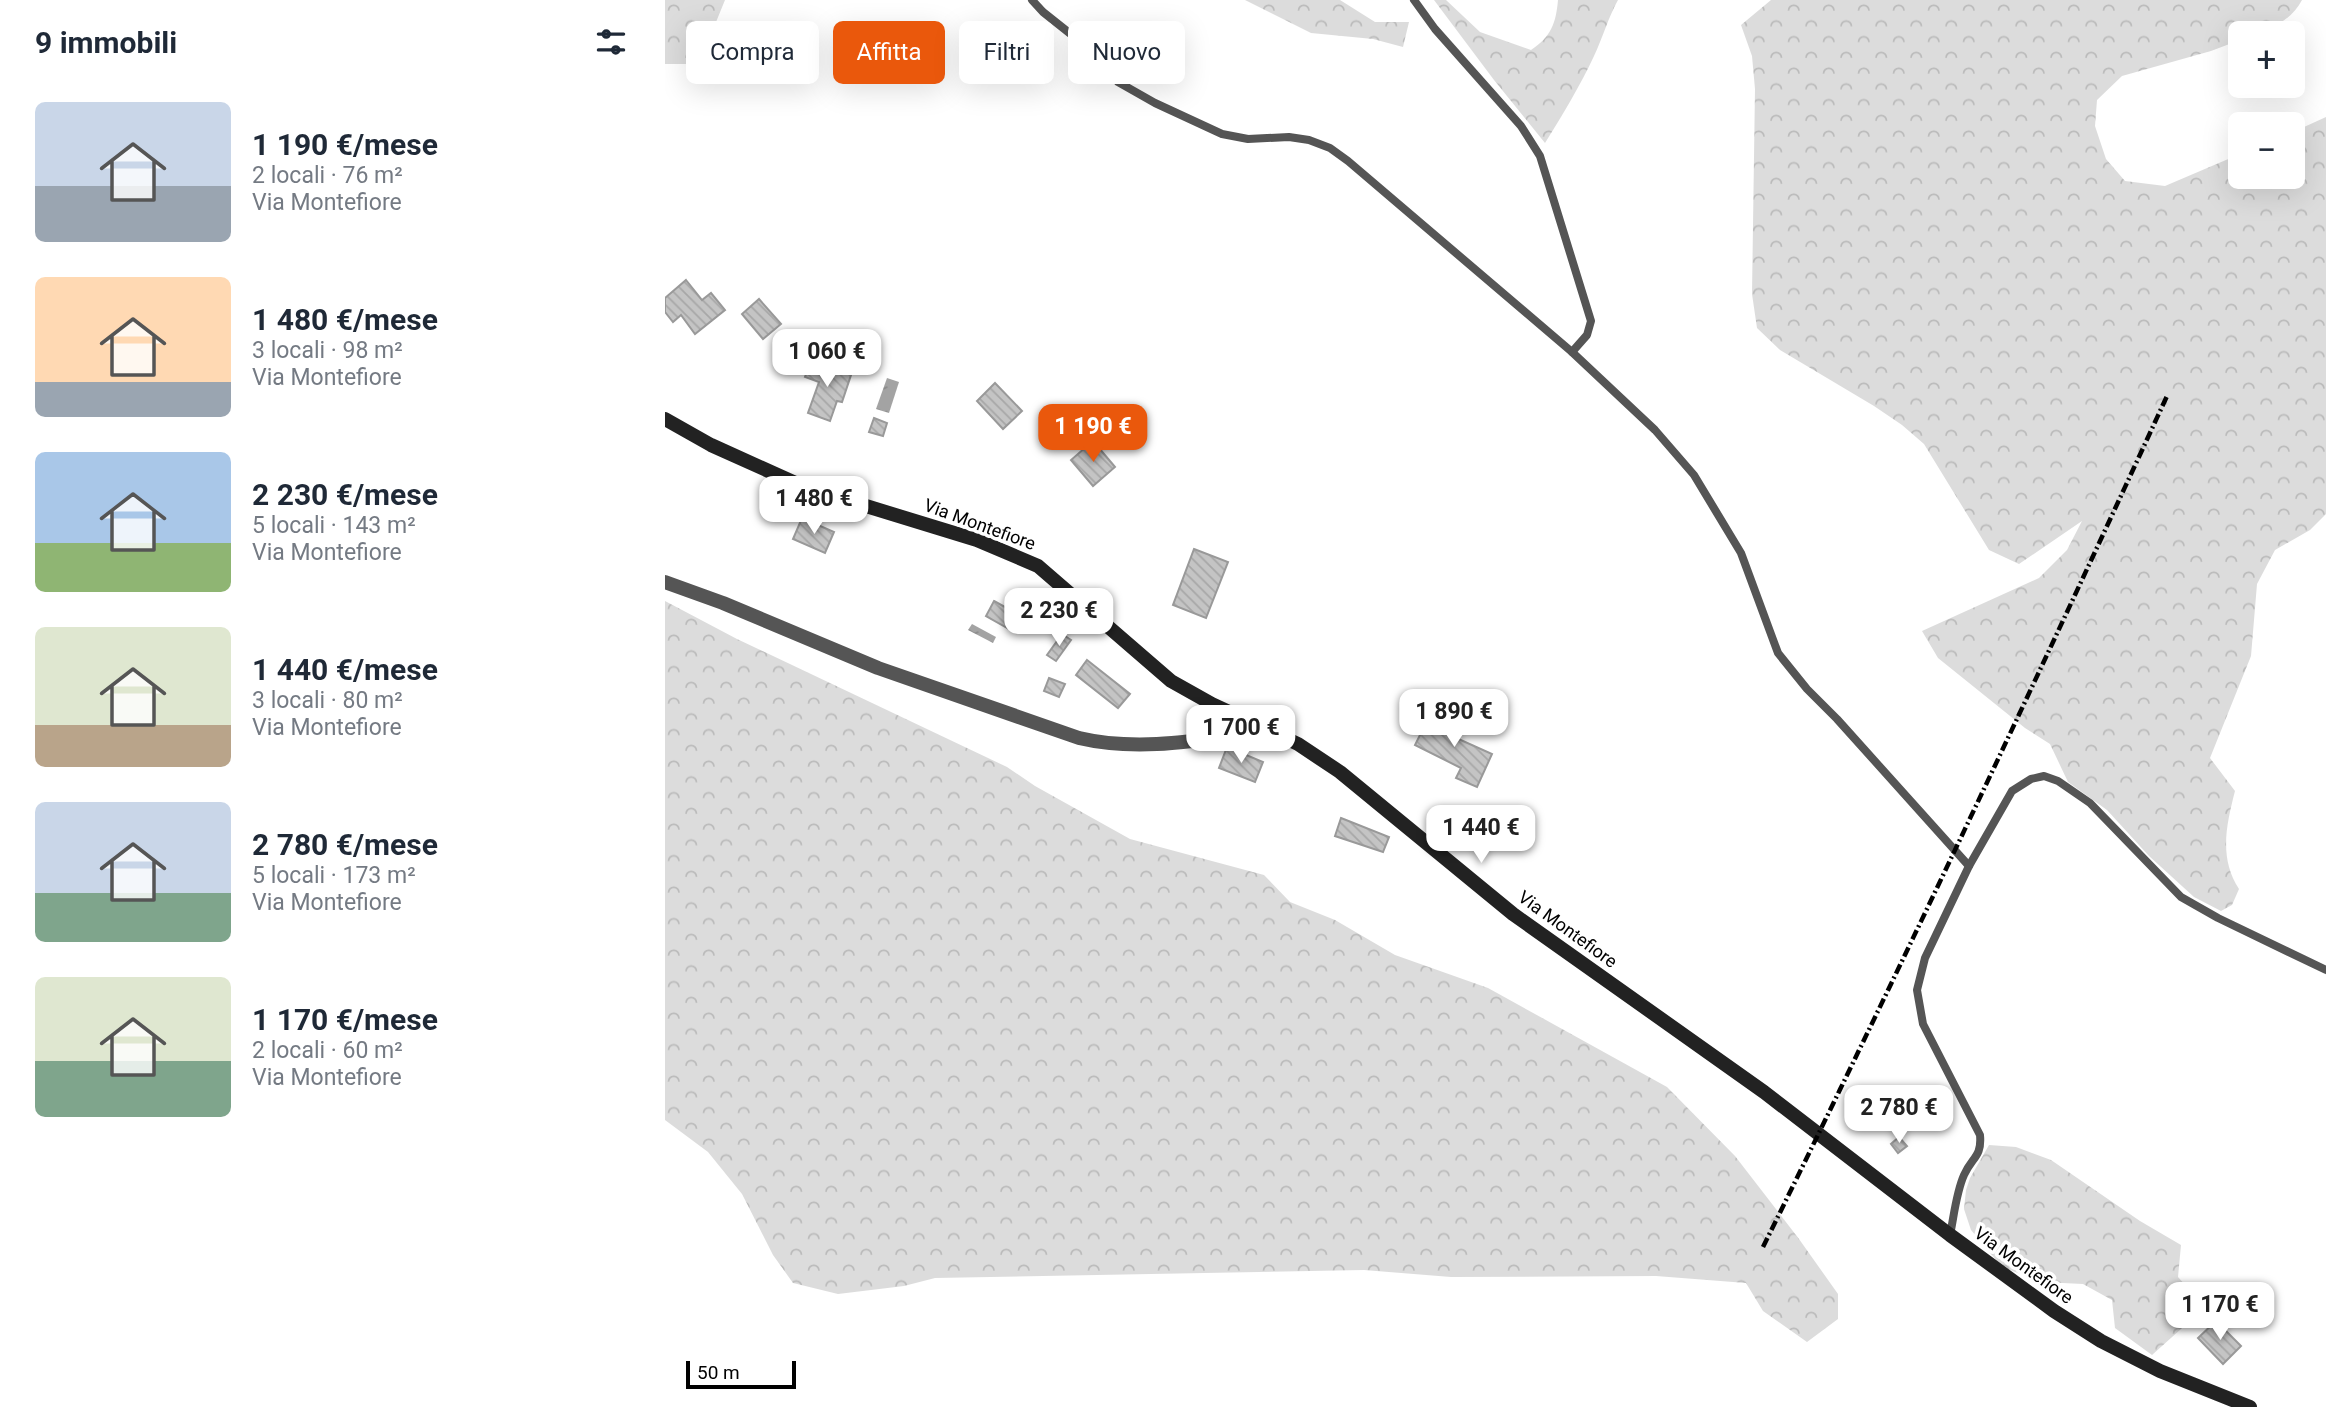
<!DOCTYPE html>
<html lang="it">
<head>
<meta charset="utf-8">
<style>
	:root { --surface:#fff; --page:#f2f2f3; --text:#1f2937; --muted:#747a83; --accent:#ea580c }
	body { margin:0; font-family:Roboto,sans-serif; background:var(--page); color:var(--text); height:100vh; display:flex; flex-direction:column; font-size:26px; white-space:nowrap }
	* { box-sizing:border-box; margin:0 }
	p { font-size:23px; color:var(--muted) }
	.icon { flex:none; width:38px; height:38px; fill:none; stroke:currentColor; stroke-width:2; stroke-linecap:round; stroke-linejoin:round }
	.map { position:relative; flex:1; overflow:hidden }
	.drawer { display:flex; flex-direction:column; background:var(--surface); width:665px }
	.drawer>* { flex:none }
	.banner { position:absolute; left:21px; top:21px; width:665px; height:63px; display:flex; gap:14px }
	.buttons { position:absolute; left:1563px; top:21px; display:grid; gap:14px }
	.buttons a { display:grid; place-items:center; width:77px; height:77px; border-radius:10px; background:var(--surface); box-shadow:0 7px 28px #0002; font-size:35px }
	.scale { position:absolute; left:21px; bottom:18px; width:110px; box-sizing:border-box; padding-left:7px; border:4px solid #000; border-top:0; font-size:19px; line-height:24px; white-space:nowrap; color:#000; -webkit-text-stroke:5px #fff; paint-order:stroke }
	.price { position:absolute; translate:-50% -60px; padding:0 16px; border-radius:14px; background:#fff; color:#222; font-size:23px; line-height:46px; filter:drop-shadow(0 2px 4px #0008) }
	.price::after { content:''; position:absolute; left:50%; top:42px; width:21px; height:16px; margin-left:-10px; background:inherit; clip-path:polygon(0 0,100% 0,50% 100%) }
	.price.active { background:var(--accent); color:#fff }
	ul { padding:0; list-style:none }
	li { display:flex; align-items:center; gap:21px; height:175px; padding:0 35px }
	li span { display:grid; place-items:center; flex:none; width:196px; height:140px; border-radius:10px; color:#555 }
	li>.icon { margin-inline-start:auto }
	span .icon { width:84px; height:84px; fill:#fffc; stroke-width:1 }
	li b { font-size:30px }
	h2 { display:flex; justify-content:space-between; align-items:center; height:84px; padding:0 35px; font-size:30px }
	.chip { padding:0 24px; border-radius:10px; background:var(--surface); box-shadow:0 7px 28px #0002; font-size:24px; line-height:63px }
	.chip.active { background:var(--accent); color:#fff }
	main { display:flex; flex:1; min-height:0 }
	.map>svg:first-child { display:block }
	.forest { fill:url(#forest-crowns) }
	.water { fill:url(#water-ripples) }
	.building { fill:url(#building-back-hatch); stroke:#999; stroke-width:2 }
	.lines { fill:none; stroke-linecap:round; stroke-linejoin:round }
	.lane { stroke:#555; stroke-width:8 }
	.street { stroke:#555; stroke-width:14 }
	.secondary { stroke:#222; stroke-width:14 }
	.rail { stroke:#000; stroke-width:4.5; stroke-dasharray:10 3.5 2 3.5; stroke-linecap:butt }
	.labels { text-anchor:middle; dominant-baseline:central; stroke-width:7; stroke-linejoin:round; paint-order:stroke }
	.street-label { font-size:18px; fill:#000; stroke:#fff }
</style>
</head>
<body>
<main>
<section class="drawer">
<h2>9 immobili<svg class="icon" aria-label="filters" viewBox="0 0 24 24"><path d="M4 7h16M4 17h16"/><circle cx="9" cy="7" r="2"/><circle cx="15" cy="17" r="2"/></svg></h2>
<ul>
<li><span style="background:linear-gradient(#c9d6e8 60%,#9aa5b1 0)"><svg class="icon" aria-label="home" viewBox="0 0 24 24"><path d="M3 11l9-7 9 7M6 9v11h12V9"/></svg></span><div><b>1 190 €/mese</b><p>2 locali · 76 m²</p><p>Via Montefiore</p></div></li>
<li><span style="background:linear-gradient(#ffd9b3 75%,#9aa5b1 0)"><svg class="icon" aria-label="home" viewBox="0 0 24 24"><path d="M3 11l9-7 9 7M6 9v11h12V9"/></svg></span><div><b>1 480 €/mese</b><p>3 locali · 98 m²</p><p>Via Montefiore</p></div></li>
<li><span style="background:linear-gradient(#a9c7e8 65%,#8fb573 0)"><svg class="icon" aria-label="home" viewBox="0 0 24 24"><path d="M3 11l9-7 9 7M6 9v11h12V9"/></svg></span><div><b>2 230 €/mese</b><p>5 locali · 143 m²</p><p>Via Montefiore</p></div></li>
<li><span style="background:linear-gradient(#dfe7d0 70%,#b9a48a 0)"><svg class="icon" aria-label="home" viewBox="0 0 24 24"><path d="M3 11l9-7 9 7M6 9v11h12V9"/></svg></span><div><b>1 440 €/mese</b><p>3 locali · 80 m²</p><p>Via Montefiore</p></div></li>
<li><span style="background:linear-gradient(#c9d6e8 65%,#7fa58c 0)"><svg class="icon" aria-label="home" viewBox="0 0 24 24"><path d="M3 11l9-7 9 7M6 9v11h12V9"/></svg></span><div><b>2 780 €/mese</b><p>5 locali · 173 m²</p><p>Via Montefiore</p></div></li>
<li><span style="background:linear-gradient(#dfe7d0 60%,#7fa58c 0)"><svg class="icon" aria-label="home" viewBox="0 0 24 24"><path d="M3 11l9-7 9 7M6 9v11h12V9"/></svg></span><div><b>1 170 €/mese</b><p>2 locali · 60 m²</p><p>Via Montefiore</p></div></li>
</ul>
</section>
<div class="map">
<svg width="1661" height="1407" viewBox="0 0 1661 1407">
	<defs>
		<pattern id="forest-crowns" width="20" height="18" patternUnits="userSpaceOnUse" patternTransform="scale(1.75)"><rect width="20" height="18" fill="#dcdcdc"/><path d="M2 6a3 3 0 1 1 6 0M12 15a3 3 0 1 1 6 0" fill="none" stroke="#bbb"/></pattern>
		<pattern id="water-ripples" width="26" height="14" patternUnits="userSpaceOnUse" patternTransform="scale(1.75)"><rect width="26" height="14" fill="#a3a3a3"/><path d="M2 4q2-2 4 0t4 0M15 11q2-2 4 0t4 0" fill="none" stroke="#8b8b8b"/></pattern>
		<pattern id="building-back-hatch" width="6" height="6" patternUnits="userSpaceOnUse" patternTransform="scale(1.75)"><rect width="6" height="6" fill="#c4c4c4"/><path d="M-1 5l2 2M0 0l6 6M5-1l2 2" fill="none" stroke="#a7a7a7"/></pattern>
	</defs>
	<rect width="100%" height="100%" fill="#fff"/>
	<!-- forest -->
	<g class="forest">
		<path d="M0 0H60L49 27 58 50 45 64H0Z"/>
		<path d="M580 0H675L710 22H744L738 47 708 39 646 33Z"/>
		<path d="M769 0H781L815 32 866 50C886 37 891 23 893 0H953C943 18 938 37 929 56 915 86 898 114 880 143L829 80Z"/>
		<path d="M1106 0H1637C1625 23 1600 33 1575 33V40L1546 51 1457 76 1432 100 1430 126 1441 159 1460 181 1500 186 1575 154V177H1628V132L1661 117V514L1645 530 1610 550 1592 584 1586 656 1545 758 1570 791C1561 826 1554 858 1574 889L1567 905 1556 911 1529 897 1484 856 1442 810 1403 782 1385 744 1360 728 1273 658 1257 631 1374 578 1402 550 1417 521 1354 564 1324 550 1259 444 1237 425 1209 406 1115 350 1092 328 1087 294 1090 89 1087 56 1076 25Z"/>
		<path d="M0 601 72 639 342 767 370 786 465 839 599 875 625 902 670 920 730 955 823 988 1002 1087 1070 1156 1134 1239 1173 1294V1319L1142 1342 1098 1311 1081 1283 991 1276 786 1277 699 1270 270 1278 239 1286 173 1294 128 1283 108 1255 77 1194 43 1152 0 1120Z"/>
		<path d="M1324 1145 1351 1147 1386 1160 1475 1221 1516 1245 1513 1277 1538 1305 1526 1320 1487 1355 1450 1328 1447 1300 1418 1284 1377 1282 1337 1267 1306 1230 1299 1209 1301 1190 1305 1178Z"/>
	</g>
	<!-- water -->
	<g class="water">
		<path d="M222 378 234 382 224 413 211 409Z"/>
		<path d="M307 624 331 637 328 643 303 630Z"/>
	</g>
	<!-- building -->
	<g class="building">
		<path d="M21 280 37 300 46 293 60 310 30 334 16 315 8 322 0 312V298Z"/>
		<path d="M94 299 116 324 98 339 77 314Z"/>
		<path d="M146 361 186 375 177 402 172 401 165 421 143 413 154 382 140 377Z"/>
		<path d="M330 383 357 411 338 429 312 401Z"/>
		<path d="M209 418 222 423 218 436 204 432Z"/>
		<path d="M428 441 450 467 428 486 406 460Z"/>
		<path d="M137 518 169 532 160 553 128 539Z"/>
		<path d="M529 549 563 562 541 618 508 605Z"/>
		<path d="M329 601 360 618 351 633 321 616Z"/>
		<path d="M397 634 406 640 391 661 382 655Z"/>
		<path d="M422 660 465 694 453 708 411 675Z"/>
		<path d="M384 678 400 684 394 697 379 691Z"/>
		<path d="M766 713 794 727 789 737 827 754 812 787 791 778 796 768 750 745Z"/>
		<path d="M562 747 598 762 590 782 554 768Z"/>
		<path d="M676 818 724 837 718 852 670 836Z"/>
		<path d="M1234 1137 1242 1146 1233 1153 1226 1144Z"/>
		<path d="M1551 1321 1576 1346 1558 1364 1533 1338Z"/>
	</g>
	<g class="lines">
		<!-- lane -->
		<g class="lane">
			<path d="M367 0 378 12 422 47 453 82 490 103 557 134 583 139 624 137 644 140 665 148 683 161 907 352 990 430 1029 475 1076 553 1113 653 1142 689 1172 719 1304 866"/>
			<path d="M749 0 770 29 856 126 875 156 926 321 922 335 907 352"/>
			<path d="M1285 1235C1289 1216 1291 1193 1299 1175 1307 1157 1317 1157 1315 1135L1258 1024 1252 990 1260 958 1304 866 1347 791 1366 779 1379 776 1393 781 1425 803 1516 897 1553 918 1661 970"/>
		</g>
		<!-- street -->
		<path class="street" d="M0 582 58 603 213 668 414 738C477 753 546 738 609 731"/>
		<!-- secondary -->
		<path class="secondary" d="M0 419 46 445 139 487 312 540 373 566 506 681 547 704 633 744 675 772 848 914 1099 1092 1285 1235 1389 1311 1436 1341 1495 1371 1585 1407"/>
		<!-- rail -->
		<path class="rail" d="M1098 1247C1237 965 1371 681 1502 396"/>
	</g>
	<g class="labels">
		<!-- street labels -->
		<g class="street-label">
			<text transform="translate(315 524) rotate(20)">Via Montefiore</text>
			<text transform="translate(903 929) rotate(36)">Via Montefiore</text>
			<text transform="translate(1359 1265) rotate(36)">Via Montefiore</text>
		</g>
	</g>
</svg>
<div class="buttons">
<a>+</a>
<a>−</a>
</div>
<div class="scale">50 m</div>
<b class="price" style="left:162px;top:389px">1 060 €</b>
<b class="price active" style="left:428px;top:464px">1 190 €</b>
<b class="price" style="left:149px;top:536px">1 480 €</b>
<b class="price" style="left:394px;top:648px">2 230 €</b>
<b class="price" style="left:789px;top:749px">1 890 €</b>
<b class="price" style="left:576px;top:765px">1 700 €</b>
<b class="price" style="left:816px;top:865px">1 440 €</b>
<b class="price" style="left:1234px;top:1145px">2 780 €</b>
<b class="price" style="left:1555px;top:1342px">1 170 €</b>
<div class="banner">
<a class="chip">Compra</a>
<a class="chip active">Affitta</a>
<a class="chip">Filtri</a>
<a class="chip">Nuovo</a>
</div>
</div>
</main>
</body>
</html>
